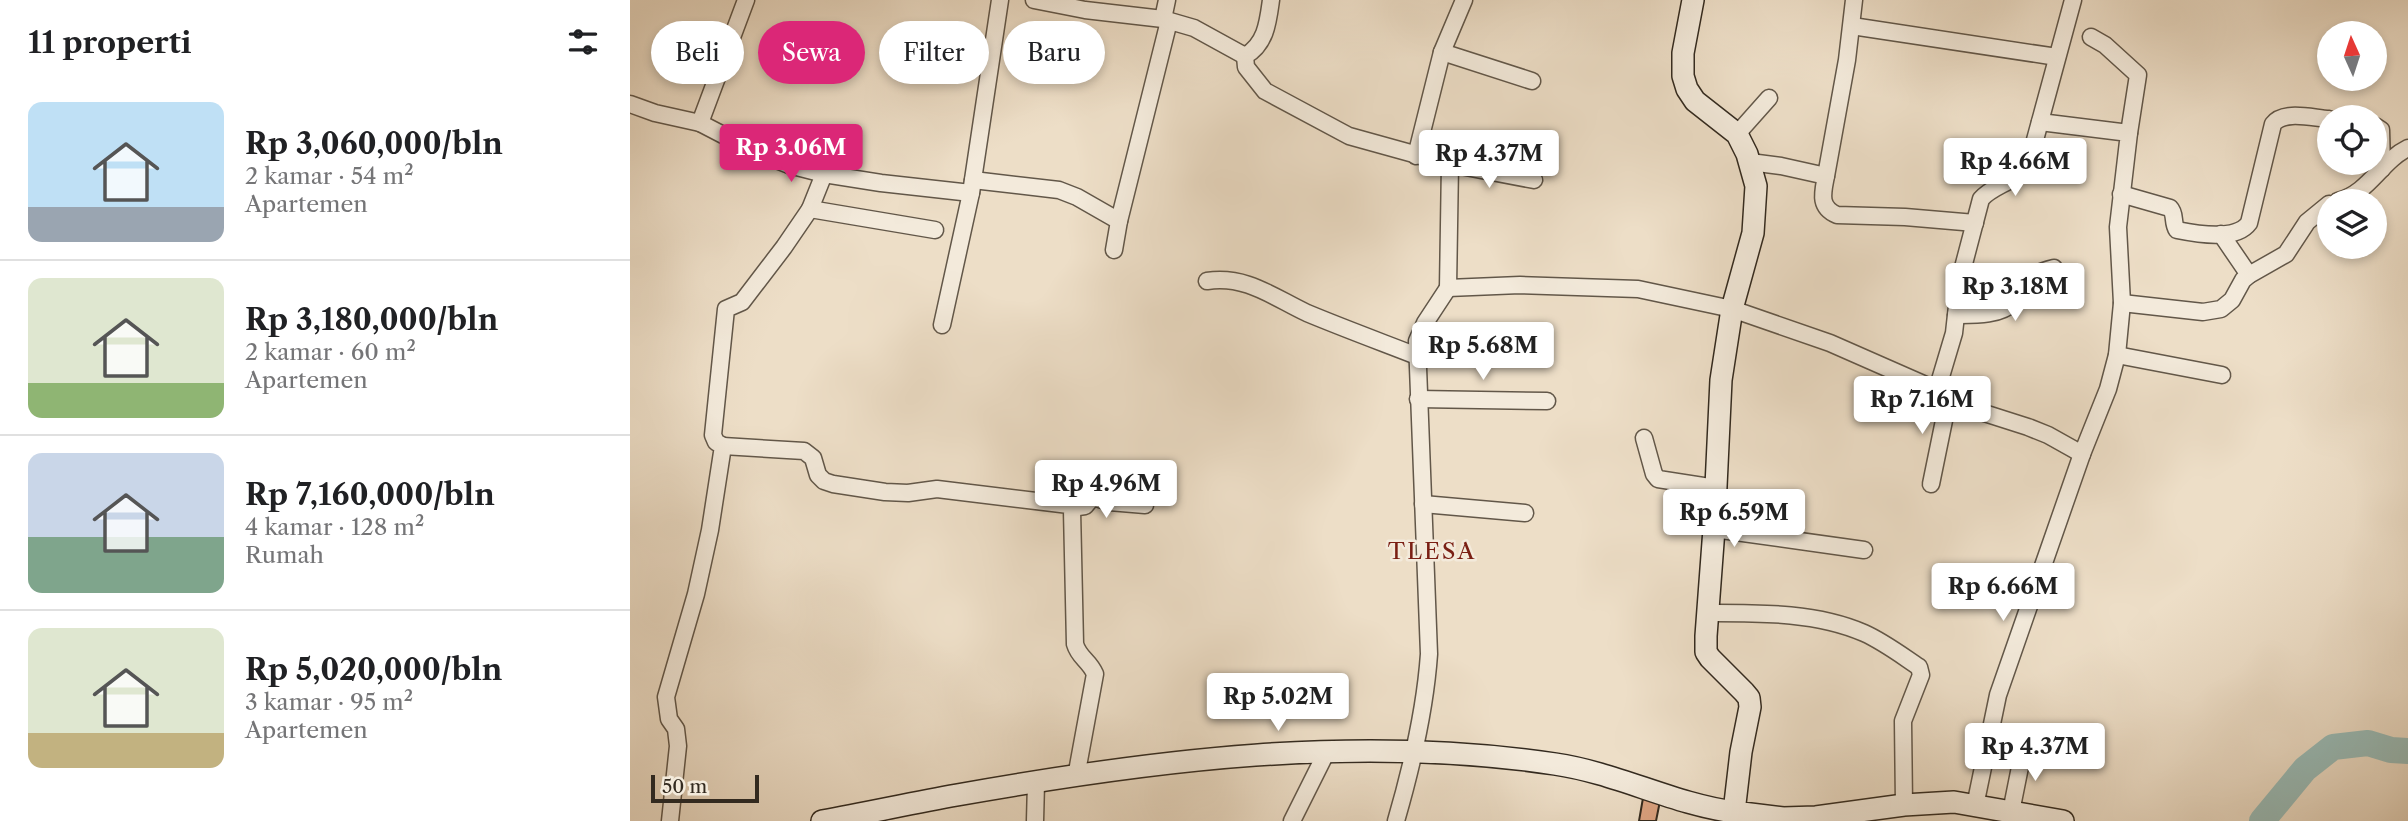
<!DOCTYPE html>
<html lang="id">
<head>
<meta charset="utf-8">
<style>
	:root { --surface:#fff; --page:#f6f6f6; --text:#202124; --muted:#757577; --line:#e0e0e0; --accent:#db2777 }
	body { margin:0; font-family:"Libre Caslon Text",serif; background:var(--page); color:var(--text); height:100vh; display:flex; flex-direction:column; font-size:26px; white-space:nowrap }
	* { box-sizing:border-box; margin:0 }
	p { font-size:23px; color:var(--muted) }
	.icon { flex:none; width:38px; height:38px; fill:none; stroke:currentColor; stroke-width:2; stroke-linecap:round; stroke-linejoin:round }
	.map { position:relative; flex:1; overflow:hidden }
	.panel { display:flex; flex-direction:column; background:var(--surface); width:630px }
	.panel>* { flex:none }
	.hud { position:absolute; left:21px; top:21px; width:665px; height:63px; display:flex; gap:14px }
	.needle { width:46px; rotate:357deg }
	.controls { position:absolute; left:1687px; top:21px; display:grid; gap:14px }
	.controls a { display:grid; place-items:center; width:70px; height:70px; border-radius:50%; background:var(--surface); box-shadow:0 4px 10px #0003; font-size:35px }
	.scale { position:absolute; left:21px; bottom:18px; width:108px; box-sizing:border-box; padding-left:7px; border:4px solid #332a1f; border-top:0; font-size:19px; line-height:24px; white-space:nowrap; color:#332a1f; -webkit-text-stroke:5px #f3eadb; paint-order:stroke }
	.price { position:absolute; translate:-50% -60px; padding:0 16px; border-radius:7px; background:#fff; color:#222; font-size:23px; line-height:46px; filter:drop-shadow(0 2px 4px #0008) }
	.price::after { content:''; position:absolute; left:50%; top:42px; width:21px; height:16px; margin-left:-10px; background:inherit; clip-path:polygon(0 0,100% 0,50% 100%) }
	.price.current { background:var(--accent); color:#fff }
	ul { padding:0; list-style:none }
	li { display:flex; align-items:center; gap:21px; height:175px; padding:0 28px }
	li+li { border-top:2px solid var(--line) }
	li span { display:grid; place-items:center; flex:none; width:196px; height:140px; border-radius:14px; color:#555 }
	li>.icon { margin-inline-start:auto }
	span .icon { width:84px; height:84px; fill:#fffc; stroke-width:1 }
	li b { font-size:30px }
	h2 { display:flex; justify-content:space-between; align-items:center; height:84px; padding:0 28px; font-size:30px }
	.chip { padding:0 24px; border-radius:32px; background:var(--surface); box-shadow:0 4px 10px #0003; font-size:24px; line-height:63px }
	.chip.current { background:var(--accent); color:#fff }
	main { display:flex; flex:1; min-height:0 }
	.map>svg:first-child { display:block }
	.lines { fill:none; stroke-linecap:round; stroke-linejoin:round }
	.river { stroke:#99bcb8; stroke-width:26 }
	.building { fill:#dda482; stroke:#332a1f; stroke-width:2 }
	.street-casing { stroke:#625749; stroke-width:19 }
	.secondary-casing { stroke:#332a1f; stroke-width:24 }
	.street { stroke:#f3eadb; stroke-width:16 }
	.secondary { stroke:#f3eadb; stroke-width:21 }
	.labels { text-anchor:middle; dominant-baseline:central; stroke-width:5; stroke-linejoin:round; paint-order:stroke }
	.quarter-label { font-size:23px; letter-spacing:2px; fill:#7a1f14; stroke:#f3eadb }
</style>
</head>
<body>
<main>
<section class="panel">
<h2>11 properti<svg class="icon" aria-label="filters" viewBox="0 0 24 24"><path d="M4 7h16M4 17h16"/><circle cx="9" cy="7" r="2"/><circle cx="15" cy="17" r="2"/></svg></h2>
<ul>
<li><span style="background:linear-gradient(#bfe0f5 75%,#9aa5b1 0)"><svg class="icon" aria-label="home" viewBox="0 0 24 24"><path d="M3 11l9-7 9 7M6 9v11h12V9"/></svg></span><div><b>Rp 3,060,000/bln</b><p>2 kamar · 54 m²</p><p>Apartemen</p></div></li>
<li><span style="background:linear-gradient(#dfe7d0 75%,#8fb573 0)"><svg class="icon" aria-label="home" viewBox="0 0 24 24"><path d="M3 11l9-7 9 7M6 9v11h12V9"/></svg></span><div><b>Rp 3,180,000/bln</b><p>2 kamar · 60 m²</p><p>Apartemen</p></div></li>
<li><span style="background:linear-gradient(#c9d6e8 60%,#7fa58c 0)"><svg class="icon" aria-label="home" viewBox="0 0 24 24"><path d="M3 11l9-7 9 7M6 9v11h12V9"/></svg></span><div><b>Rp 7,160,000/bln</b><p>4 kamar · 128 m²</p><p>Rumah</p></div></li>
<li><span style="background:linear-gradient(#dfe7d0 75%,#c2b280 0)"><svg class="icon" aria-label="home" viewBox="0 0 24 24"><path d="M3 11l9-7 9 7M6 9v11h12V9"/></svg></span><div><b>Rp 5,020,000/bln</b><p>3 kamar · 95 m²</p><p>Apartemen</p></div></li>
</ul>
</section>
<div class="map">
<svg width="1778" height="821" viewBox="0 0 1778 821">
	<rect width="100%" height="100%" fill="#eddec7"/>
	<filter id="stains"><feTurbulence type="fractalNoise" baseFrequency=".00286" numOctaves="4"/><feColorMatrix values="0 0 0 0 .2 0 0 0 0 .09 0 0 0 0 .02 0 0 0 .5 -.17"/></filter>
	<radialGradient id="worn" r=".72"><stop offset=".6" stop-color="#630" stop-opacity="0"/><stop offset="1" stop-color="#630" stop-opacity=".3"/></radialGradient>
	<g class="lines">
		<!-- river -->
		<path class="river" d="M1632 821 1675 769 1703 747 1738 743 1761 750 1778 751"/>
	</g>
	<!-- building -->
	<path class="building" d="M1013 798 1030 801 1026 821H1009Z"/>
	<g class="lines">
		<defs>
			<g id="street">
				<path d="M404 0 455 10 533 19 564 28 615 56"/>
				<path d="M641 0C638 22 636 44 615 56L616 67 635 91 719 136 820 164 818 288 890 285 1008 289 1102 309 1200 343 1307 390 1351 412 1398 427 1418 435 1452 454 1478 389 1487 355 1492 303 1488 227 1499 133 1410 122"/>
				<path d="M533 19 537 0"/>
				<path d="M1222 26 1427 57"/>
				<path d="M1461 37 1475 45 1508 75 1499 133"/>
				<path d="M812 52 902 81"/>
				<path d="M0 104 25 113 70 123 124 151 159 165 194 174 251 183 341 193"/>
				<path d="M70 123 116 0"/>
				<path d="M1745 126 1751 130 1752 169"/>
				<path d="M1107 134 1139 98"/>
				<path d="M786 156 812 52 834 0"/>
				<path d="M1120 162 1151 166 1196 176 1217 60 1224 0"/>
				<path d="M820 164 904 180"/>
				<path d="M1196 176C1193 192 1188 207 1207 215L1275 217 1345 223"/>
				<path d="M343 180 429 190 447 197 489 221 484 250"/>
				<path d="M1491 194 1540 208C1546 214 1542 223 1547 230 1567 234 1606 241 1619 223L1643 124C1654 110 1682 118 1699 119"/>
				<path d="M1708 201C1739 193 1751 161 1778 148"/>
				<path d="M180 209 305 230"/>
				<path d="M489 221 539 21"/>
				<path d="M1591 234 1619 275"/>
				<path d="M577 281C616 275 643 297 677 313 713 328 751 342 787 356"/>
				<path d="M1492 303 1573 312 1591 309 1602 300 1613 280 1619 275 1656 254 1677 222 1699 204"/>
				<path d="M1326 315C1344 315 1370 316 1384 302 1403 282 1392 276 1424 268"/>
				<path d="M312 325 341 193 370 0"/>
				<path d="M1487 355 1592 375"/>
				<path d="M1307 390 1324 333 1330 279 1351 199C1363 185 1384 183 1395 167 1398 162 1400 156 1402 151L1443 0"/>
				<path d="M788 399 917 401"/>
				<path d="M1014 438 1024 474 1028 479 1086 488"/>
				<path d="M93 446 174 451 183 458 188 475 194 481 203 484 255 492 278 493 307 489 439 505 442 510 445 644C449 658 459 660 465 674L446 777"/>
				<path d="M1301 484 1319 396"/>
				<path d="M793 504 895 513"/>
				<path d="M441 508 455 506 461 499 466 498 479 502 515 505"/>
				<path d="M1084 529 1234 550"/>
				<path d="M1078 613C1129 613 1186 612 1234 633 1254 642 1271 655 1289 667L1291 675 1273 721 1274 805"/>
				<path d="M1345 806 1368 695 1452 454"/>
				<path d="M1381 812 1394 747"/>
				<path d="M40 821 48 746 46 729 39 719 36 697 66 594 80 530 93 446 86 442 83 435 96 309 112 302 154 247 180 209 194 174"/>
				<path d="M405 821 406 783"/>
				<path d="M662 821 697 751"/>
				<path d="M766 821C782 766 795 711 799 654L787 341 795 323 818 288"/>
			</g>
			<g id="secondary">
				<path d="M1063 0 1053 53V76L1057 89 1065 101 1107 134 1117 154 1126 186 1123 233 1102 309 1091 380 1084 529 1076 636V652L1080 658 1114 692 1119 698 1120 707 1111 752 1104 812 1153 818 1186 817 1274 805 1324 802 1433 821"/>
				<path d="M192 821C237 813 282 803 327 795 524 760 726 734 925 764 987 773 1043 804 1104 812"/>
			</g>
		</defs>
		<!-- street casing -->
		<use href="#street" class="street-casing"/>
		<!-- secondary casing -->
		<use href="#secondary" class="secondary-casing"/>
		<!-- street -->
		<use href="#street" class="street"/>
		<!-- secondary -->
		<use href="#secondary" class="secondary"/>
	</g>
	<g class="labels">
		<!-- quarter labels -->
		<g class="quarter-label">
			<text x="802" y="551">TLESA</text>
		</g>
	</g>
	<rect width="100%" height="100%" filter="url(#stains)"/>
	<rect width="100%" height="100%" fill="url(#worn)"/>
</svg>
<div class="controls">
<a><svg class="needle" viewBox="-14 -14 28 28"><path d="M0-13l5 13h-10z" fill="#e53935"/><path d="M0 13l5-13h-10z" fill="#757577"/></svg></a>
<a><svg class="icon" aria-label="locate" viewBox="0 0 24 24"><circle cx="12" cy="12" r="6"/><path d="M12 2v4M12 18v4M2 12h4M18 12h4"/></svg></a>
<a><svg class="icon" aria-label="layers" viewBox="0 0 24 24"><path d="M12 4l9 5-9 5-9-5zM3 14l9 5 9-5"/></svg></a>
</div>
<div class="scale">50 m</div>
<b class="price current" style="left:161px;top:184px">Rp 3.06M</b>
<b class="price" style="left:859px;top:190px">Rp 4.37M</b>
<b class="price" style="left:1385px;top:198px">Rp 4.66M</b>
<b class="price" style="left:1385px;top:323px">Rp 3.18M</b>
<b class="price" style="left:853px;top:382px">Rp 5.68M</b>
<b class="price" style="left:1292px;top:436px">Rp 7.16M</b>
<b class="price" style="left:476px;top:520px">Rp 4.96M</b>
<b class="price" style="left:1104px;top:549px">Rp 6.59M</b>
<b class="price" style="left:1373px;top:623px">Rp 6.66M</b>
<b class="price" style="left:648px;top:733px">Rp 5.02M</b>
<b class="price" style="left:1405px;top:783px">Rp 4.37M</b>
<div class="hud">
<a class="chip">Beli</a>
<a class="chip current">Sewa</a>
<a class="chip">Filter</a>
<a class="chip">Baru</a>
</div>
</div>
</main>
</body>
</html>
